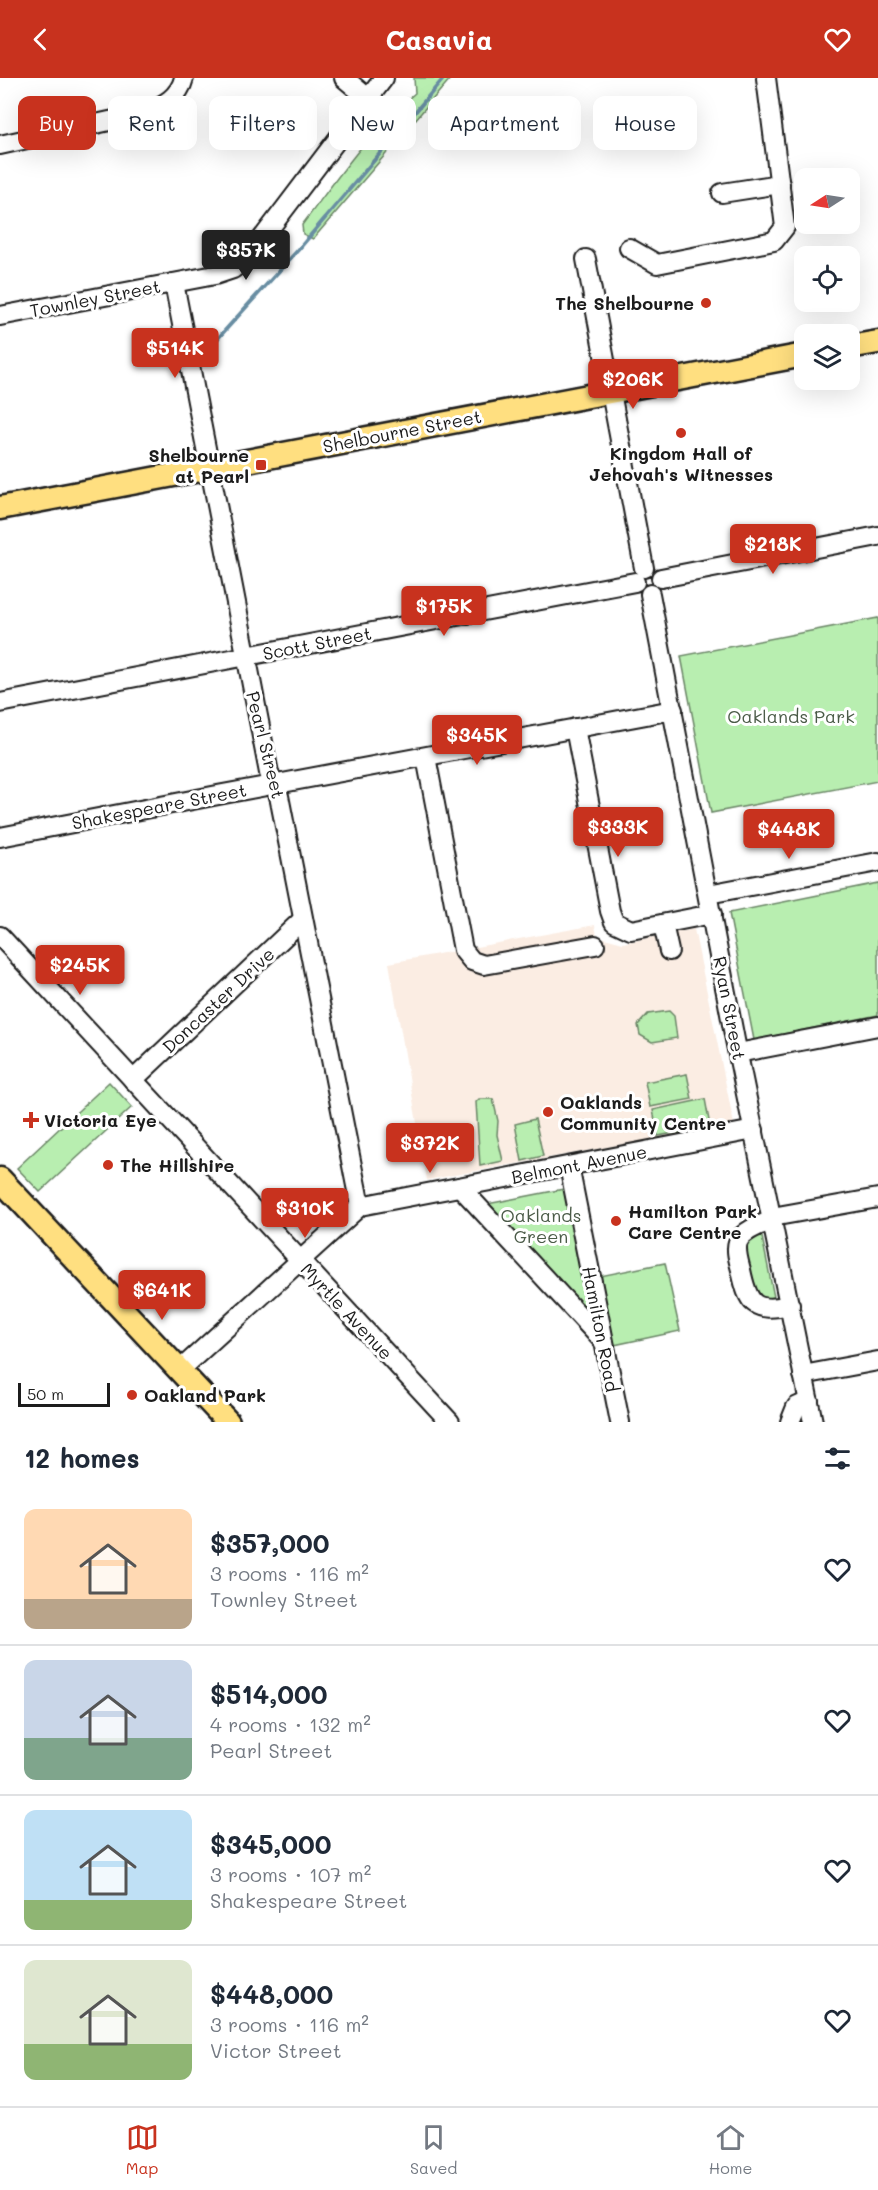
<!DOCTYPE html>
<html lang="en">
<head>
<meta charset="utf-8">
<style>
	:root { --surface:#fff; --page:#f2f2f3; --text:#1f2937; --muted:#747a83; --line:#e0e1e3; --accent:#c8321e }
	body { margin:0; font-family:Mali,sans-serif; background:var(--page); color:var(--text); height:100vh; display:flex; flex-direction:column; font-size:22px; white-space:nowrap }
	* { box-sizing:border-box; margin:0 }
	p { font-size:20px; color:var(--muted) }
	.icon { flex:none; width:33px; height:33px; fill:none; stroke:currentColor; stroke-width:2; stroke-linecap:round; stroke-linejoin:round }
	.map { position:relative; height:1344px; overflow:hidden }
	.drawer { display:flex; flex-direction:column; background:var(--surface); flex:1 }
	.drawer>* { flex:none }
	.banner { position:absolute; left:18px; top:18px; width:843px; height:54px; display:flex; gap:12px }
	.needle { width:39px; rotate:258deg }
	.controls { position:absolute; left:794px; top:90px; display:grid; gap:12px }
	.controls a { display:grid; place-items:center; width:66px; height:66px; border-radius:12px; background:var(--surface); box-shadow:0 6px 24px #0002; font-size:30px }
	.scale { position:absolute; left:18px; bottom:15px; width:92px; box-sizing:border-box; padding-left:6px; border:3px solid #1c1c1c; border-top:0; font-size:16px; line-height:21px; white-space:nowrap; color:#1c1c1c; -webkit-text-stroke:4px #fff; paint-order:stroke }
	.price { position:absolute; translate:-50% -51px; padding:0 14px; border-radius:6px; background:var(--accent); color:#fff; font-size:20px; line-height:39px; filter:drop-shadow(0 2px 3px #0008) }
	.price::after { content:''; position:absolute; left:50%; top:36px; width:18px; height:14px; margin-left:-9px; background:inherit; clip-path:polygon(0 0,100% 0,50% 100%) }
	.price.selected { background:#222; color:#fff }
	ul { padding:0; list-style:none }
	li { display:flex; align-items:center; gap:18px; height:150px; padding:0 24px }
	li+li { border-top:2px solid var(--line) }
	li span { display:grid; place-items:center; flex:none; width:168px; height:120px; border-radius:12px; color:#555 }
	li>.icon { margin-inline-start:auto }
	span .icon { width:72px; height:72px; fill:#fffc; stroke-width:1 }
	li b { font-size:26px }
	h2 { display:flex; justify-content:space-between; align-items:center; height:72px; padding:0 24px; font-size:26px }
	.chip { padding:0 21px; border-radius:12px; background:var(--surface); box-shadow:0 6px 24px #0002; font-size:21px; line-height:54px }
	.chip.selected { background:var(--accent); color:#fff }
	header { display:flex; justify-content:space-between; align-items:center; height:78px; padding:0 24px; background:var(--accent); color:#fff; font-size:27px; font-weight:700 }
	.dock { display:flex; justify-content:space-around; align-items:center; height:84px; border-top:2px solid var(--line); background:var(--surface); font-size:16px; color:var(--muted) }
	.dock a { display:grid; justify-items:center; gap:3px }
	.dock .selected { color:var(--accent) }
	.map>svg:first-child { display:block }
	.built { fill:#fbede3 }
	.green { fill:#b8eeb0; stroke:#6a8566; stroke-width:1.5 }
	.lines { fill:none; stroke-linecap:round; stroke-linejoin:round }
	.stream { stroke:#678da2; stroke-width:4 }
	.minor-casing { stroke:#1c1c1c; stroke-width:22 }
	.major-casing { stroke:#1c1c1c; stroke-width:27 }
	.minor { stroke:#fff; stroke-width:18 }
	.major { stroke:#ffdf80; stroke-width:22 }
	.poi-dot { fill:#c8321e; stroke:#fff; stroke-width:2 }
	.labels { text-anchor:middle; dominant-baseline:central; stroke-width:6; stroke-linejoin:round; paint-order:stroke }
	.street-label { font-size:18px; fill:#1c1c1c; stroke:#fff }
	.poi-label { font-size:18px; font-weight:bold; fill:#1c1c1c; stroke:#fff; text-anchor:start }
	.park-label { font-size:18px; fill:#4b5b48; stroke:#fff }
</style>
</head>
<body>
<header><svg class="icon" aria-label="back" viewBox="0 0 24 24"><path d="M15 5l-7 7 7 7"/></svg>Casavia<svg class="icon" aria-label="heart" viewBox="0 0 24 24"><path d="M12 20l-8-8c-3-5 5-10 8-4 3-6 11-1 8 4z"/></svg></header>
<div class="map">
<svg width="878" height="1344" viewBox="0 0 878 1344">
	<rect width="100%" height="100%" fill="#fff"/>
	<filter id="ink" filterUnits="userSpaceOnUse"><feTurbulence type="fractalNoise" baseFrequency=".0167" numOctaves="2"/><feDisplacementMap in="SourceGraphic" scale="12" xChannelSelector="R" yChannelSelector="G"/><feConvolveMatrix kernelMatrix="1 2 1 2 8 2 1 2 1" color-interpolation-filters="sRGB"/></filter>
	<g filter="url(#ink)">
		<!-- built -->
		<path class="built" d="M595 847 597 858 623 865 694 851 734 1046 427 1102 389 885Z"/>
		<!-- green -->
		<g class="green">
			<path d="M414 0H451L313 161 303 156 302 147C337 101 370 51 415 15Z"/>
			<path d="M878 540V703L711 735 681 578Z"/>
			<path d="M878 805V937L754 962 729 835Z"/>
			<path d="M669 933 674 938 677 960 652 964 640 957 638 947 648 936Z"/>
			<path d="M687 996 692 1021 650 1029 645 1004Z"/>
			<path d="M109 1004 132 1029 40 1114 17 1090Z"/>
			<path d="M479 1021H493L498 1043 497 1057 503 1083 480 1088 476 1024Z"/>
			<path d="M705 1021 710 1048 658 1058 653 1032Z"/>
			<path d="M535 1041 543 1078 522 1083 515 1046Z"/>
			<path d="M564 1111 589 1233 582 1234 482 1127Z"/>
			<path d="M761 1154 776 1229 757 1226 744 1168 749 1160Z"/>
			<path d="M665 1185 680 1253 614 1267 600 1198Z"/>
		</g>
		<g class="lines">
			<!-- stream -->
			<path class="stream" d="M210 269 298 172 444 0"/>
			<defs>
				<g id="minor">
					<path d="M344 0 369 21"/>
					<path d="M0 67 146 35C163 27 179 20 184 0"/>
					<path d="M722 115 780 106"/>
					<path d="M629 170 657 186 774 163 785 149 766 0"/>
					<path d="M586 181 644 490"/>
					<path d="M174 205 269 695 279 718 360 1128"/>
					<path d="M0 238 215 197 233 191 248 179 384 0"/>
					<path d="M661 500 878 458"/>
					<path d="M650 516 735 962 813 1344"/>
					<path d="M0 625 635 504"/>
					<path d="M575 650 610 833 614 844 631 852 712 836"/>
					<path d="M426 679 463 872 472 883 484 887 595 867"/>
					<path d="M0 759C224 715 448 674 673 632"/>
					<path d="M708 816 878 784"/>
					<path d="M663 846 669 873"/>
					<path d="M0 858 450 1344"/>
					<path d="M738 975 878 948"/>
					<path d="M133 1002 302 842"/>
					<path d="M569 1088 620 1344"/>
					<path d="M460 1109 603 1263"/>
					<path d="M772 1139 878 1120"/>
					<path d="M773 1142C762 1146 743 1152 738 1164 735 1172 739 1184 741 1192 748 1226 754 1235 790 1227"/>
					<path d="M180 1292 360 1128 754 1052"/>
					<path d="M803 1297 878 1283"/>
					<path d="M790 1344 796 1329 809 1323"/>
				</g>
				<g id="major">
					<path d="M849 269 878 264"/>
					<path d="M0 430 804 277"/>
					<path d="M0 1101 228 1344"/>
				</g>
			</defs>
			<!-- minor casing -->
			<use href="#minor" class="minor-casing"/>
			<!-- major casing -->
			<use href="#major" class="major-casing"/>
			<!-- minor -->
			<use href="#minor" class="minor"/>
			<!-- major -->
			<use href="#major" class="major"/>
		</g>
	</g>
	<!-- markers -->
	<g class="poi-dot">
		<circle cx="706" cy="225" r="6"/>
		<circle cx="681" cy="355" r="6"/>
		<rect x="255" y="381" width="12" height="12" rx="3"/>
		<circle cx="548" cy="1034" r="6"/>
		<path d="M28 1033h6v6h6v6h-6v6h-6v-6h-6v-6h6z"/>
		<circle cx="108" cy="1087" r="6"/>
		<circle cx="616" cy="1143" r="6"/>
		<circle cx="132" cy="1317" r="6"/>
	</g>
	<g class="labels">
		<!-- street labels -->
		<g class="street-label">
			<text transform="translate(95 220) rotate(-11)">Townley Street</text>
			<text transform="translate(402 353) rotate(-11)">Shelbourne Street</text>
			<text transform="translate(317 565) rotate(-11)">Scott Street</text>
			<text transform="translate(266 667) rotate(76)">Pearl Street</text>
			<text transform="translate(159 728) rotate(-11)">Shakespeare Street</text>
			<text transform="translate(218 922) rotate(-43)">Doncaster Drive</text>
			<text transform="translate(730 930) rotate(79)">Ryan Street</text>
			<text transform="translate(579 1086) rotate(-11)">Belmont Avenue</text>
			<text transform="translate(347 1233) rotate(47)">Myrtle Avenue</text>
			<text transform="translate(601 1251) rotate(79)">Hamilton Road</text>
		</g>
		<!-- poi labels -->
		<g class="poi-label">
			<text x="694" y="225" text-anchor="end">The Shelbourne</text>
			<text x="681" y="375" text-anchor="middle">Kingdom Hall of<tspan x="681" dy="21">Jehovah's Witnesses</tspan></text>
			<text x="249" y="377" text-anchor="end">Shelbourne<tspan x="249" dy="21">at Pearl</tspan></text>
			<text x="560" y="1024">Oaklands<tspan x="560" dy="21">Community Centre</tspan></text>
			<text x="44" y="1042">Victoria Eye</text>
			<text x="120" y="1087">The Hillshire</text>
			<text x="628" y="1133">Hamilton Park<tspan x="628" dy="21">Care Centre</tspan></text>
			<text x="144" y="1317">Oakland Park</text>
		</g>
		<!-- park labels -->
		<g class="park-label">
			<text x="791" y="638">Oaklands Park</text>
			<text x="541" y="1137">Oaklands<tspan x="541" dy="21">Green</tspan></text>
		</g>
	</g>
</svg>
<div class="controls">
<a><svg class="needle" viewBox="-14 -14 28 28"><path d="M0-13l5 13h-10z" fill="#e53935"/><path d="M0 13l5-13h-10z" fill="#747a83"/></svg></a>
<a><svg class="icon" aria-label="locate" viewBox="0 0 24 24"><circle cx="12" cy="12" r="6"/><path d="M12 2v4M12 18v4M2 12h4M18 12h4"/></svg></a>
<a><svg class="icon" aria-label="layers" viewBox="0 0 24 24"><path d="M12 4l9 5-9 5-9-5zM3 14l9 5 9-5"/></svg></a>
</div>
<div class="scale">50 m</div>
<b class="price selected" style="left:246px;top:203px">$357K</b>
<b class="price" style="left:175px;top:301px">$514K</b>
<b class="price" style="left:633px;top:332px">$206K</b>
<b class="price" style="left:773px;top:497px">$218K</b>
<b class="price" style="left:444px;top:559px">$175K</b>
<b class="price" style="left:477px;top:688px">$345K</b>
<b class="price" style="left:618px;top:780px">$333K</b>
<b class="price" style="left:789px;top:782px">$448K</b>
<b class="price" style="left:80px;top:918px">$245K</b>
<b class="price" style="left:430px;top:1096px">$372K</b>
<b class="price" style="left:305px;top:1161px">$310K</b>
<b class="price" style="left:162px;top:1243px">$641K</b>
<div class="banner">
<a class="chip selected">Buy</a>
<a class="chip">Rent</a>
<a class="chip">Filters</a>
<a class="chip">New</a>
<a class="chip">Apartment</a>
<a class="chip">House</a>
</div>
</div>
<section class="drawer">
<h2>12 homes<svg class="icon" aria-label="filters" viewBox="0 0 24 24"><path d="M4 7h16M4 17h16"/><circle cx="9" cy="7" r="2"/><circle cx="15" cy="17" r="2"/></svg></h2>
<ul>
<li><span style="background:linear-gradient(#ffd9b3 75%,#b9a48a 0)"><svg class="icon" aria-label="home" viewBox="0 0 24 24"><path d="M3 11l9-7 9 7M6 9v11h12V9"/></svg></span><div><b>$357,000</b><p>3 rooms · 116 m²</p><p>Townley Street</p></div><svg class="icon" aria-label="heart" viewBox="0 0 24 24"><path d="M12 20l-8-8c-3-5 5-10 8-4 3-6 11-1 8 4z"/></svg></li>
<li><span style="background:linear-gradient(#c9d6e8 65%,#7fa58c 0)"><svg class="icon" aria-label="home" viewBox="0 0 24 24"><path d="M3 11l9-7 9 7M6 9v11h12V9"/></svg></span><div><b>$514,000</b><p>4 rooms · 132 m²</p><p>Pearl Street</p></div><svg class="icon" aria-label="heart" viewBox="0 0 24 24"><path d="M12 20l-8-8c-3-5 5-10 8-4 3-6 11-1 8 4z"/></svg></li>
<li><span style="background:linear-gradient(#bfe0f5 75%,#8fb573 0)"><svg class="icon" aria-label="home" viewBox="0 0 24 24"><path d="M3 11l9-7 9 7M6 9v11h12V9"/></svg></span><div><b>$345,000</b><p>3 rooms · 107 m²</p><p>Shakespeare Street</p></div><svg class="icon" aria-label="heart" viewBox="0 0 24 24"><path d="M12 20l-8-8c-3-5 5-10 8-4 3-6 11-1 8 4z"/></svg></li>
<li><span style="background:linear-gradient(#dfe7d0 70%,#8fb573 0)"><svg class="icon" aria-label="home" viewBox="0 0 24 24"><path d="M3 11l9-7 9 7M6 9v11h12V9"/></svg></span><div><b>$448,000</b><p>3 rooms · 116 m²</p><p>Victor Street</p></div><svg class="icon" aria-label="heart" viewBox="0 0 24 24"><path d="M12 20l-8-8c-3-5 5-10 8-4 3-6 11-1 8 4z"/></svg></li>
</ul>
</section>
<nav class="dock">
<a class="selected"><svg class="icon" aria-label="map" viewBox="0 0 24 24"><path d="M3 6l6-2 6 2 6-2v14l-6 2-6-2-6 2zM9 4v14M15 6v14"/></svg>Map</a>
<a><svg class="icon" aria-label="saved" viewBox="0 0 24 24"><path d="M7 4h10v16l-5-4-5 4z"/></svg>Saved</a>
<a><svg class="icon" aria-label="home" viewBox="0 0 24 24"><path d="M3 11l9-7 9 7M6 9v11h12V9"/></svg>Home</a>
</nav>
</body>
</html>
